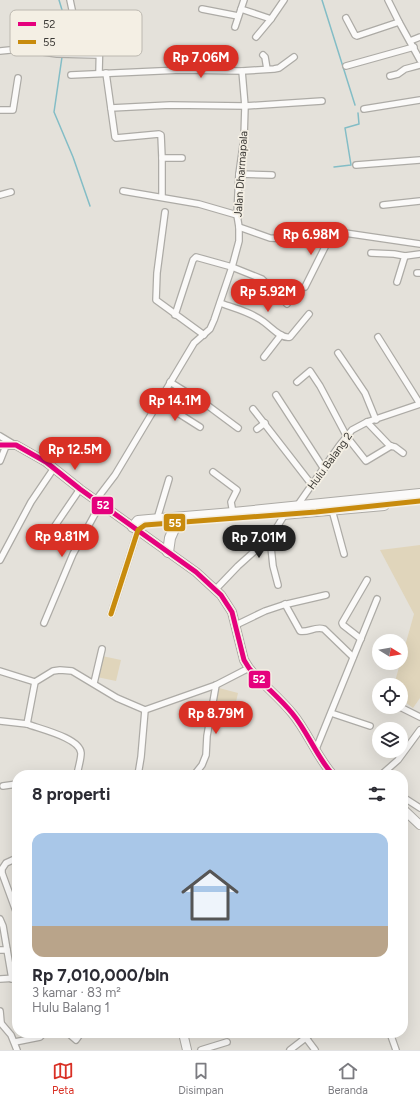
<!DOCTYPE html>
<html lang="id">
<head>
<meta charset="utf-8">
<style>
	:root { --surface:#fff; --page:#f2f2f3; --text:#2b2b33; --muted:#7c7c81; --line:#e1e1e2; --accent:#d93025 }
	body { margin:0; font-family:Figtree,sans-serif; background:var(--page); color:var(--text); height:100vh; display:flex; flex-direction:column; font-size:15px; white-space:nowrap }
	* { box-sizing:border-box; margin:0 }
	p { font-size:13px; color:var(--muted) }
	.icon { flex:none; width:22px; height:22px; fill:none; stroke:currentColor; stroke-width:2; stroke-linecap:round; stroke-linejoin:round }
	.map { position:relative; flex:1; overflow:hidden }
	.side { position:absolute; left:12px; top:770px; width:396px; height:268px; display:flex; flex-direction:column; background:var(--surface); border-radius:16px; box-shadow:0 4px 16px #0002 }
	.side>* { flex:none }
	.needle { width:26px; rotate:101deg }
	.buttons { position:absolute; left:372px; top:634px; display:grid; gap:8px }
	.buttons a { display:grid; place-items:center; width:36px; height:36px; border-radius:50%; background:var(--surface); box-shadow:0 4px 16px #0002; font-size:20px }
	.price { position:absolute; translate:-50% -34px; padding:0 9px; border-radius:14px; background:var(--accent); color:#fff; font-size:13px; line-height:26px; filter:drop-shadow(0 1px 2px #0008) }
	.price::after { content:''; position:absolute; left:50%; top:24px; width:12px; height:9px; margin-left:-6px; background:inherit; clip-path:polygon(0 0,100% 0,50% 100%) }
	.price.on { background:#222; color:#fff }
	ul { padding:0; list-style:none }
	li { display:grid; align-content:center; gap:8px; height:212px; padding:0 20px }
	li span { display:grid; place-items:center; height:124px; border-radius:12px; color:#555 }
	li>.icon { margin-inline-start:auto }
	span .icon { width:72px; height:72px; fill:#fffc; stroke-width:1 }
	li b { font-size:17px }
	h2 { display:flex; justify-content:space-between; align-items:center; height:48px; padding:0 20px; font-size:17px }
	.tabs { display:flex; justify-content:space-around; align-items:center; height:56px; border-top:1px solid var(--line); background:var(--surface); font-size:11px; color:var(--muted) }
	.tabs a { display:grid; justify-items:center; gap:2px }
	.tabs .on { color:var(--accent) }
	.map>svg:first-child { display:block }
	.green { fill:#e0d5bb }
	.lines { fill:none; stroke-linecap:round; stroke-linejoin:round }
	.stream { stroke:#83bdc6; stroke-width:1.5 }
	.street-casing { stroke:#adaba6; stroke-width:8 }
	.secondary-casing { stroke:#adaba6; stroke-width:10 }
	.highway-casing { stroke:#adaba6; stroke-width:12 }
	.street { stroke:#fbfaf9; stroke-width:5.5 }
	.secondary { stroke:#fbfaf9; stroke-width:8 }
	.highway { stroke:#fbfaf9; stroke-width:10 }
	.bus-1-casing { stroke:#f4efe4; stroke-width:8 }
	.bus-2-casing { stroke:#f4efe4; stroke-width:8 }
	.bus-1 { stroke:#e5007d; stroke-width:5 }
	.bus-2 { stroke:#c88b0d; stroke-width:5 }
	.labels { text-anchor:middle; dominant-baseline:central; stroke-width:3.5; stroke-linejoin:round; paint-order:stroke }
	.street-label { font-size:11px; fill:#3b3935; stroke:#f4efe4 }
	.key { fill:#f4efe4; stroke:#bcb8b0; stroke-width:1 }
	.key-label { font-size:11px; fill:#3b3935 }
	.line-badge { stroke:#f4efe4; stroke-width:1.5 }
	.badge-label { font-size:11px; text-anchor:middle; font-weight:bold; fill:#fff }
</style>
</head>
<body>
<div class="map">
<svg width="420" height="1050" viewBox="0 0 420 1050">
	<rect width="100%" height="100%" fill="#e4e1da"/>
	<!-- green -->
	<g class="green">
		<path d="M420 545V698L413 708 401 699V685H394L414 614 380 550Z"/>
		<path d="M102 656 121 660 116 681 97 677Z"/>
		<path d="M219 688 238 693 233 715 214 710Z"/>
	</g>
	<g class="lines">
		<!-- stream -->
		<g class="stream">
			<path d="M59 0 66 23 62 53"/>
			<path d="M322 0 355 105"/>
			<path d="M62 57 54 112 73 157 90 206"/>
			<path d="M334 167 351 165 345 128 359 124 358 113"/>
		</g>
		<defs>
			<g id="street">
				<path d="M70 0 73 14 74 54"/>
				<path d="M388 0 399 22 420 60"/>
				<path d="M202 9 238 16"/>
				<path d="M241 9 271 19 284 0"/>
				<path d="M346 18 355 35 357 36 399 22"/>
				<path d="M74 27 123 29"/>
				<path d="M235 27 244 0"/>
				<path d="M256 37 271 19"/>
				<path d="M410 41 420 37"/>
				<path d="M0 51 10 50"/>
				<path d="M43 52 57 54 99 55"/>
				<path d="M263 55 265 57 267 69"/>
				<path d="M346 66 414 47"/>
				<path d="M99 73 100 29"/>
				<path d="M106 73 115 137 116 138 159 134 161 135 162 158V197"/>
				<path d="M71 75 181 70 242 71 274 69 279 68 294 57"/>
				<path d="M390 76 398 74 405 69 420 65"/>
				<path d="M111 108 170 105 245 106 322 101"/>
				<path d="M364 109 420 100"/>
				<path d="M0 110H13L18 78"/>
				<path d="M162 158H182"/>
				<path d="M356 165 420 160"/>
				<path d="M239 174 272 175"/>
				<path d="M123 191 199 204 237 215"/>
				<path d="M0 195 11 192"/>
				<path d="M383 205 420 201"/>
				<path d="M165 212 157 273 156 300 204 335"/>
				<path d="M239 227 270 238 290 239H301L338 232 420 244"/>
				<path d="M371 253 394 254 405 256 420 254"/>
				<path d="M417 273H420"/>
				<path d="M397 282 405 256"/>
				<path d="M305 287 332 233"/>
				<path d="M220 303C234 308 251 312 264 322 271 327 281 339 290 337L309 314"/>
				<path d="M175 315 193 260 196 257 232 267 262 279 287 304"/>
				<path d="M338 353 365 393 376 420"/>
				<path d="M264 357 281 335"/>
				<path d="M170 382 207 405 238 428"/>
				<path d="M297 382 310 371 320 386 347 437 366 461 391 446"/>
				<path d="M276 395 324 469"/>
				<path d="M159 401 200 427"/>
				<path d="M253 409 312 485"/>
				<path d="M367 422 390 446 395 447 403 453"/>
				<path d="M257 429 265 423"/>
				<path d="M0 436 15 445"/>
				<path d="M0 461 6 446"/>
				<path d="M213 472 237 490 231 502 233 513"/>
				<path d="M96 500 115 475 194 343 210 329 214 320 232 267 239 241V227L237 215 239 174 244 138 245 106 242 71"/>
				<path d="M297 506 339 446 352 430 367 422 420 404 378 337"/>
				<path d="M332 510 344 554"/>
				<path d="M157 519 169 479"/>
				<path d="M48 536 80 489"/>
				<path d="M267 540 271 547 273 566 278 585"/>
				<path d="M0 560 31 502 54 468"/>
				<path d="M215 590 238 566 267 540 277 527 285 514"/>
				<path d="M285 604 300 631C308 633 315 626 324 629L353 657"/>
				<path d="M111 614 138 530"/>
				<path d="M44 623 73 554 101 503"/>
				<path d="M236 625 265 611 283 605 326 595"/>
				<path d="M361 639 343 625 342 623 367 580"/>
				<path d="M0 671 35 682"/>
				<path d="M94 683 102 649"/>
				<path d="M400 707 420 717"/>
				<path d="M331 713 370 726"/>
				<path d="M0 721 27 724 35 682 53 671 60 670 72 671 117 698 145 710 216 685 249 668"/>
				<path d="M27 724C40 729 80 738 81 753 81 760 78 768 77 775"/>
				<path d="M316 749 377 599"/>
				<path d="M138 775 141 757 145 710"/>
				<path d="M194 775 202 765 206 755 207 736 216 685"/>
				<path d="M381 775 398 760 420 730"/>
				<path d="M3 786 17 784"/>
				<path d="M403 797 420 808"/>
				<path d="M17 858 6 863 2 869V873L17 914"/>
				<path d="M0 919 3 926 12 979"/>
				<path d="M0 950H7"/>
				<path d="M0 979 17 978"/>
				<path d="M0 1011 1 1022"/>
				<path d="M0 1022 11 1035 17 1050"/>
				<path d="M68 1033 76 1040 81 1033"/>
				<path d="M390 1033 396 1050"/>
				<path d="M306 1038 315 1050"/>
				<path d="M15 1042 40 1037 44 1033"/>
				<path d="M201 1050 227 1042"/>
				<path d="M290 1050 312 1033"/>
			</g>
			<g id="secondary">
				<path d="M0 445H16L46 462 80 489 196 572 221 595 232 612 244 660 249 668C262 684 279 697 292 713 308 732 316 756 333 775"/>
				<path d="M403 809 420 825"/>
				<path d="M183 1033 187 1050"/>
			</g>
			<g id="highway">
				<path d="M283 514 384 505"/>
				<path d="M133 527 138 521 149 520 233 513 420 494"/>
				<path d="M168 552 170 538 177 522"/>
			</g>
		</defs>
		<!-- street casing -->
		<use href="#street" class="street-casing"/>
		<!-- secondary casing -->
		<use href="#secondary" class="secondary-casing"/>
		<!-- highway casing -->
		<use href="#highway" class="highway-casing"/>
		<!-- street -->
		<use href="#street" class="street"/>
		<!-- secondary -->
		<use href="#secondary" class="secondary"/>
		<!-- highway -->
		<use href="#highway" class="highway"/>
		<defs>
			<path id="bus-1" d="M0 445H16L46 462 80 489 196 572 221 595 232 612 244 660 249 668C262 684 279 697 292 713 308 732 316 756 333 775"/>
			<path id="bus-2" d="M111 614 138 530 145 525 316 512 420 501"/>
		</defs>
		<!-- bus-1 casing -->
		<use href="#bus-1" class="bus-1-casing"/>
		<!-- bus-2 casing -->
		<use href="#bus-2" class="bus-2-casing"/>
		<!-- bus-1 -->
		<use href="#bus-1" class="bus-1"/>
		<!-- bus-2 -->
		<use href="#bus-2" class="bus-2"/>
	</g>
	<g class="labels">
		<!-- street labels -->
		<g class="street-label">
			<text transform="translate(241 174) rotate(-86)">Jalan Dharmapala</text>
			<text transform="translate(330 461) rotate(-54)">Hulu Balang 2</text>
		</g>
	</g>
	<!-- legend -->
	<rect x="10" y="10" width="132" height="46" rx="6" class="key"/>
	<rect x="18" y="22" width="18" height="4" fill="#e5007d"/>
	<rect x="18" y="40" width="18" height="4" fill="#c88b0d"/>
	<g class="key-label">
		<text x="43" y="28">52</text>
		<text x="43" y="46">55</text>
	</g>
	<g class="line-badge">
		<rect x="91" y="496" width="23" height="19" rx="4" fill="#e5007d"/>
		<rect x="163" y="513" width="23" height="19" rx="4" fill="#c88b0d"/>
		<rect x="248" y="670" width="23" height="19" rx="4" fill="#e5007d"/>
	</g>
	<g class="badge-label">
		<text x="103" y="509">52</text>
		<text x="175" y="527">55</text>
		<text x="259" y="683">52</text>
	</g>
</svg>
<div class="buttons">
<a><svg class="needle" viewBox="-14 -14 28 28"><path d="M0-13l5 13h-10z" fill="#e53935"/><path d="M0 13l5-13h-10z" fill="#7c7c81"/></svg></a>
<a><svg class="icon" aria-label="locate" viewBox="0 0 24 24"><circle cx="12" cy="12" r="6"/><path d="M12 2v4M12 18v4M2 12h4M18 12h4"/></svg></a>
<a><svg class="icon" aria-label="layers" viewBox="0 0 24 24"><path d="M12 4l9 5-9 5-9-5zM3 14l9 5 9-5"/></svg></a>
</div>
<b class="price" style="left:201px;top:79px">Rp 7.06M</b>
<b class="price" style="left:311px;top:256px">Rp 6.98M</b>
<b class="price" style="left:268px;top:313px">Rp 5.92M</b>
<b class="price" style="left:175px;top:422px">Rp 14.1M</b>
<b class="price" style="left:75px;top:471px">Rp 12.5M</b>
<b class="price" style="left:62px;top:558px">Rp 9.81M</b>
<b class="price on" style="left:259px;top:559px">Rp 7.01M</b>
<b class="price" style="left:216px;top:735px">Rp 8.79M</b>
<section class="side">
<h2>8 properti<svg class="icon" aria-label="filters" viewBox="0 0 24 24"><path d="M4 7h16M4 17h16"/><circle cx="9" cy="7" r="2"/><circle cx="15" cy="17" r="2"/></svg></h2>
<ul>
<li><span style="background:linear-gradient(#a9c7e8 75%,#b9a48a 0)"><svg class="icon" aria-label="home" viewBox="0 0 24 24"><path d="M3 11l9-7 9 7M6 9v11h12V9"/></svg></span><div><b>Rp 7,010,000/bln</b><p>3 kamar · 83 m²</p><p>Hulu Balang 1</p></div></li>
</ul>
</section>
</div>
<nav class="tabs">
<a class="on"><svg class="icon" aria-label="map" viewBox="0 0 24 24"><path d="M3 6l6-2 6 2 6-2v14l-6 2-6-2-6 2zM9 4v14M15 6v14"/></svg>Peta</a>
<a><svg class="icon" aria-label="saved" viewBox="0 0 24 24"><path d="M7 4h10v16l-5-4-5 4z"/></svg>Disimpan</a>
<a><svg class="icon" aria-label="home" viewBox="0 0 24 24"><path d="M3 11l9-7 9 7M6 9v11h12V9"/></svg>Beranda</a>
</nav>
</body>
</html>
